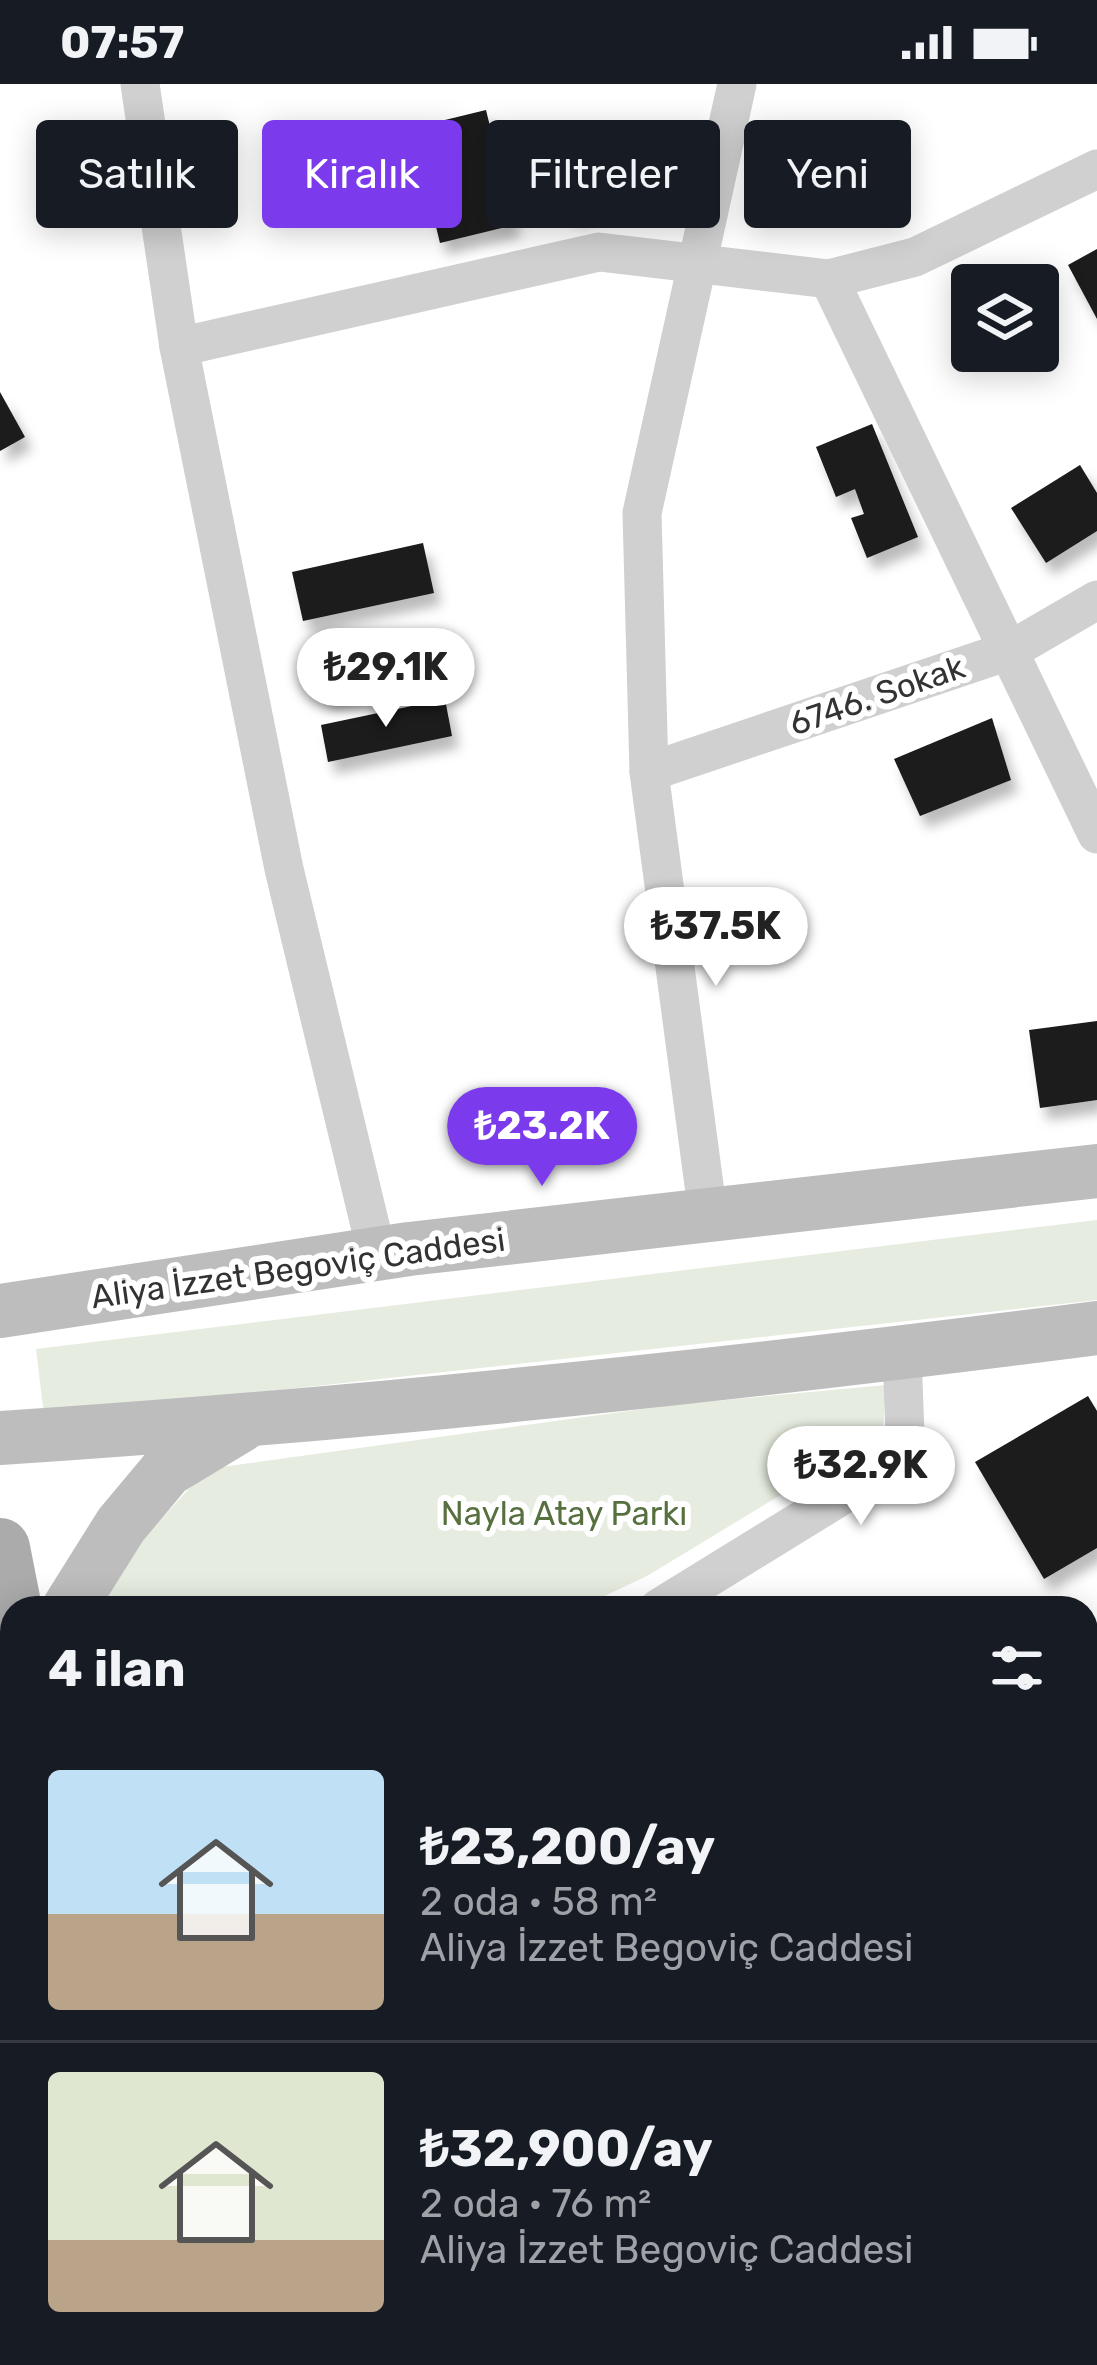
<!DOCTYPE html>
<html lang="tr">
<head>
<meta charset="utf-8">
<style>
	:root { --surface:#171b24; --page:#20242c; --text:#f1f3f6; --muted:#9ea1a6; --line:#363941; --accent:#7c3aed }
	body { margin:0; font-family:Rubik,sans-serif; background:var(--page); color:var(--text); height:100vh; display:flex; flex-direction:column; font-size:45px; white-space:nowrap }
	* { box-sizing:border-box; margin:0 }
	p { font-size:39px; color:var(--muted) }
	.icon { flex:none; width:66px; height:66px; fill:none; stroke:currentColor; stroke-width:2; stroke-linecap:round; stroke-linejoin:round }
	.map { position:relative; flex:1; overflow:hidden }
	.drawer { position:absolute; left:0px; top:1512px; width:1098px; height:771px; display:flex; flex-direction:column; background:var(--surface); border-radius:36px 36px 0 0; box-shadow:0 6px 30px #0003 }
	.drawer>* { flex:none }
	.top-card { position:absolute; left:36px; top:36px; width:1026px; height:108px; display:flex; gap:24px }
	.tools { position:absolute; left:951px; top:180px; display:grid; gap:24px }
	.tools a { display:grid; place-items:center; width:108px; height:108px; border-radius:12px; background:var(--surface); box-shadow:0 6px 30px #0003; font-size:60px }
	.price { position:absolute; translate:-50% -102px; padding:0 27px; border-radius:42px; background:#fff; color:#222; font-size:39px; line-height:78px; filter:drop-shadow(0 3px 6px #0008) }
	.price::after { content:''; position:absolute; left:50%; top:72px; width:36px; height:27px; margin-left:-18px; background:inherit; clip-path:polygon(0 0,100% 0,50% 100%) }
	.price.selected { background:var(--accent); color:#fff }
	ul { padding:0; list-style:none }
	li { display:flex; align-items:center; gap:36px; height:300px; padding:0 48px }
	li+li { border-top:3px solid var(--line) }
	li span { display:grid; place-items:center; flex:none; width:336px; height:240px; border-radius:12px; color:#555 }
	li>.icon { margin-inline-start:auto }
	span .icon { width:144px; height:144px; fill:#fffc; stroke-width:1 }
	li b { font-size:51px }
	h2 { display:flex; justify-content:space-between; align-items:center; height:144px; padding:0 48px; font-size:51px }
	.chip { padding:0 42px; border-radius:12px; background:var(--surface); box-shadow:0 6px 30px #0003; font-size:42px; line-height:108px }
	.chip.selected { background:var(--accent); color:#fff }
	.status { display:flex; justify-content:space-between; align-items:center; height:84px; padding:0 60px; background:var(--surface); direction:ltr }
	.status svg { height:33px; fill:currentColor }
	.map>svg:first-child { display:block }
	.green { fill:#e6ecdf }
	.building { fill:#1a1a1a; filter:url(#shadow) }
	.lines { fill:none; stroke-linecap:round; stroke-linejoin:round }
	.path { stroke:#cdcdcd; stroke-width:6; stroke-dasharray:6 6; stroke-linecap:butt }
	.street { stroke:#d0d0d0; stroke-width:39 }
	.secondary { stroke:#bdbdbd; stroke-width:54 }
	.primary { stroke:#ababab; stroke-width:60 }
	.tram { stroke:#888; stroke-width:3 }
	.labels { text-anchor:middle; dominant-baseline:central; stroke-width:12; stroke-linejoin:round; paint-order:stroke }
	.street-label { font-size:33px; fill:#333; stroke:#fff }
	.park-label { font-size:33px; fill:#57703f; stroke:#fff }
</style>
</head>
<body>
<div class="status"><b>07:57</b><svg viewBox="0 0 49 12"><path d="M0 12V9h3v3zM5 12V6h3v6zM10 12V3h3v9zM15 12V0h3v12zM26 1h20v11H26zM47 4h2v5h-2z"/></svg></div>
<div class="map">
<svg width="1097" height="2281" viewBox="0 0 1097 2281">
	<defs>
		<filter id="shadow"><feDropShadow dx="7" dy="12" stdDeviation="6" flood-color="#0004"/></filter>
	</defs>
	<rect width="100%" height="100%" fill="#fff"/>
	<!-- green -->
	<g class="green">
		<path d="M1097 1136V1216L44 1332 36 1265Z"/>
		<path d="M886 1301 883 1349 647 1492 579 1524H104L120 1480 207 1385 672 1321Z"/>
	</g>
	<!-- building -->
	<g class="building">
		<path d="M486 26 514 141 440 159 412 44Z"/>
		<path d="M641 63 647 75 662 70 671 102 570 130 559 73 588 66 600 72Z"/>
		<path d="M1097 165V235L1068 181Z"/>
		<path d="M0 308 25 353 0 367Z"/>
		<path d="M872 340 918 453 867 474 851 434 864 430 855 405 836 413 816 363Z"/>
		<path d="M1080 381 1097 409V447L1046 479 1011 424Z"/>
		<path d="M423 459 434 509 303 537 292 488Z"/>
		<path d="M442 551 450 588 324 613 316 576Z"/>
		<path d="M445 615 452 652 328 678 321 641Z"/>
		<path d="M992 634 1011 696 920 732 894 675Z"/>
		<path d="M1097 937V1016L1040 1024 1029 946Z"/>
		<path d="M1088 1312 1097 1327V1464L1044 1495 975 1378Z"/>
		<path d="M1097 1863V1906H1096L1086 1866Z"/>
		<path d="M1097 2078V2108H1095L1088 2080Z"/>
		<path d="M1097 2257V2281H1023L1021 2271H1086V2259Z"/>
		<path d="M530 2271H572L575 2281H485Z"/>
		<path d="M967 2271H990L993 2281H929Z"/>
	</g>
	<g class="lines">
		<!-- path -->
		<path class="path" d="M0 1576V1577"/>
		<!-- street -->
		<g class="street">
			<path d="M140 0 179 263 284 785 377 1170"/>
			<path d="M829 195 1097 750"/>
			<path d="M179 263 599 168 829 195 915 173 1097 85"/>
			<path d="M649 688 1011 566 1097 516"/>
			<path d="M708 1131 649 688 642 429 737 0"/>
			<path d="M659 1524 875 1391 905 1351 902 1269"/>
			<path d="M1086 1640 1097 1633"/>
			<path d="M1086 2032 1097 2030"/>
			<path d="M398 2271 400 2281"/>
			<path d="M813 2271 818 2281"/>
		</g>
		<!-- secondary -->
		<g class="secondary">
			<path d="M0 1227 409 1165 1097 1087"/>
			<path d="M0 1354C367 1330 733 1291 1097 1244"/>
			<path d="M69 1524 121 1441 167 1386 240 1342"/>
		</g>
		<!-- primary -->
		<g class="primary">
			<path d="M0 1464 12 1525"/>
			<path d="M0 2138 12 2208"/>
			<path d="M23 2271 25 2281"/>
			<path d="M138 2271 139 2281"/>
		</g>
		<!-- tram -->
		<g class="tram">
			<path d="M0 1716 12 1785"/>
			<path d="M0 1837 12 1906"/>
			<path d="M76 2271 78 2281"/>
			<path d="M97 2271 99 2281"/>
		</g>
	</g>
	<g class="labels">
		<!-- street labels -->
		<g class="street-label">
			<text transform="translate(877 611) rotate(-19)">6746. Sokak</text>
			<text transform="translate(298 1184) rotate(-8)">Aliya İzzet Begoviç Caddesi</text>
		</g>
		<!-- park labels -->
		<g class="park-label">
			<text x="564" y="1429">Nayla Atay Parkı</text>
		</g>
	</g>
</svg>
<div class="tools">
<a><svg class="icon" aria-label="layers" viewBox="0 0 24 24"><path d="M12 4l9 5-9 5-9-5zM3 14l9 5 9-5"/></svg></a>
</div>
<b class="price" style="left:386px;top:646px">₺29.1K</b>
<b class="price" style="left:716px;top:905px">₺37.5K</b>
<b class="price selected" style="left:542px;top:1105px">₺23.2K</b>
<b class="price" style="left:861px;top:1444px">₺32.9K</b>
<div class="top-card">
<a class="chip">Satılık</a>
<a class="chip selected">Kiralık</a>
<a class="chip">Filtreler</a>
<a class="chip">Yeni</a>
</div>
<section class="drawer">
<h2>4 ilan<svg class="icon" aria-label="filters" viewBox="0 0 24 24"><path d="M4 7h16M4 17h16"/><circle cx="9" cy="7" r="2"/><circle cx="15" cy="17" r="2"/></svg></h2>
<ul>
<li><span style="background:linear-gradient(#bfe0f5 60%,#b9a48a 0)"><svg class="icon" aria-label="home" viewBox="0 0 24 24"><path d="M3 11l9-7 9 7M6 9v11h12V9"/></svg></span><div><b>₺23,200/ay</b><p>2 oda · 58 m²</p><p>Aliya İzzet Begoviç Caddesi</p></div></li>
<li><span style="background:linear-gradient(#dfe7d0 70%,#b9a48a 0)"><svg class="icon" aria-label="home" viewBox="0 0 24 24"><path d="M3 11l9-7 9 7M6 9v11h12V9"/></svg></span><div><b>₺32,900/ay</b><p>2 oda · 76 m²</p><p>Aliya İzzet Begoviç Caddesi</p></div></li>
</ul>
</section>
</div>
</body>
</html>
